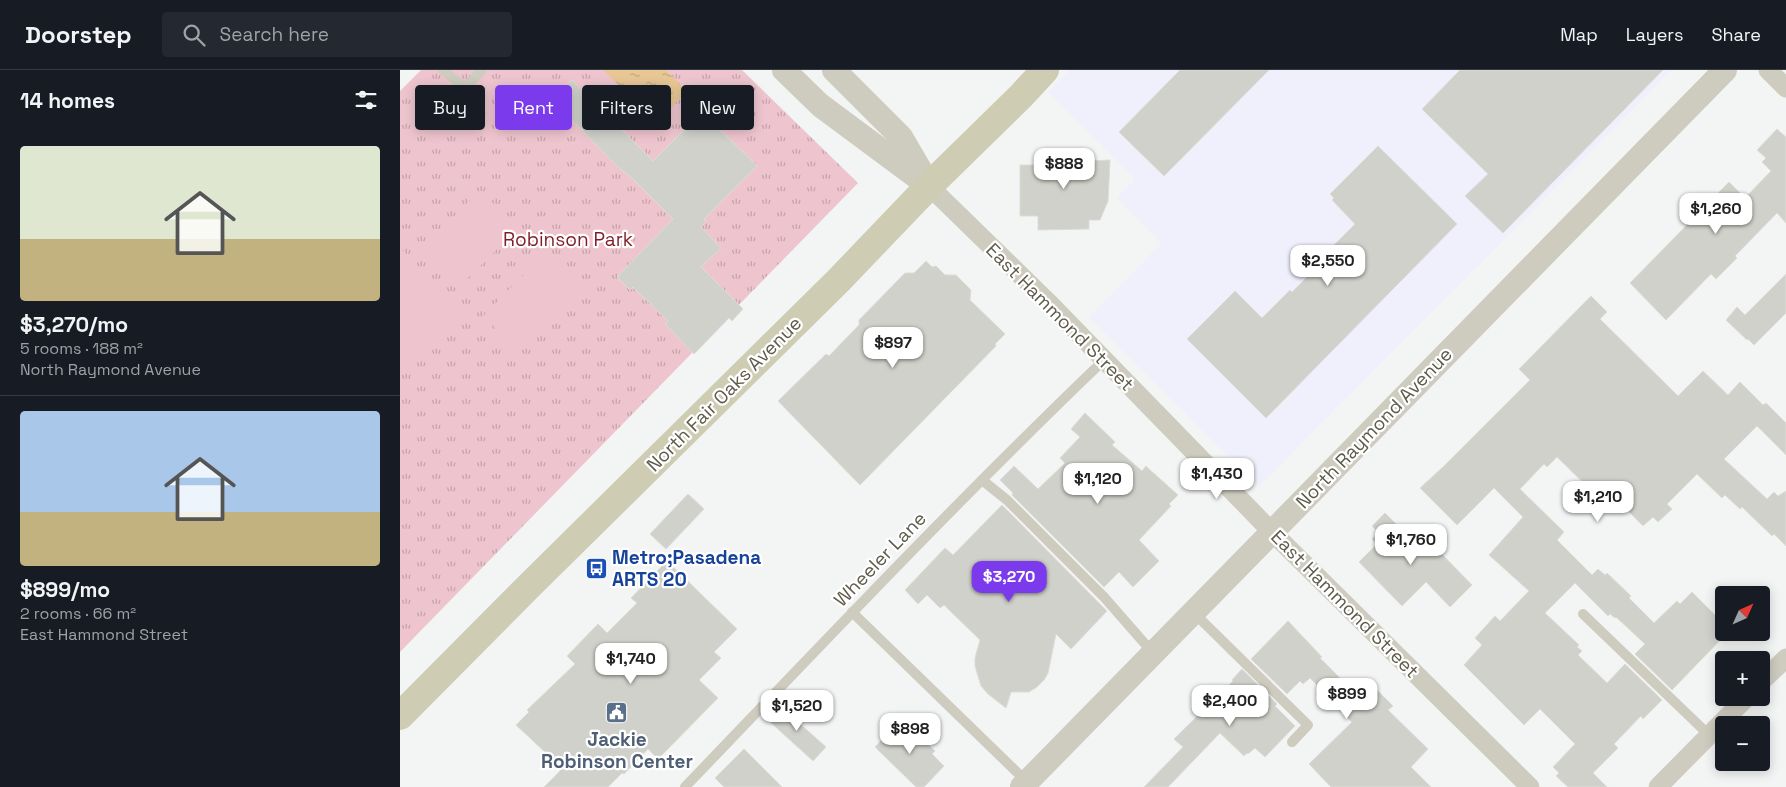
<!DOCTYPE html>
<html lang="en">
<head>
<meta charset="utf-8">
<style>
	:root { --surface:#171b24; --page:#242831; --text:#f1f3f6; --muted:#9ea1a6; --line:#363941; --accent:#7c3aed }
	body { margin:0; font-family:"Space Grotesk",sans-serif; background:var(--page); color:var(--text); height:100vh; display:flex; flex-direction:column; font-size:19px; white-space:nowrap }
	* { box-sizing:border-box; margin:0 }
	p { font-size:16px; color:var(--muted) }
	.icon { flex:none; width:28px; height:28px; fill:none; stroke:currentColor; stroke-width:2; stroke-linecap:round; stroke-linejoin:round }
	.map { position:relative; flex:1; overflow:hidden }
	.details { display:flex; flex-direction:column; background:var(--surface); width:400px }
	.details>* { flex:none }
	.guide { position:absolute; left:15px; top:15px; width:475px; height:45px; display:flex; gap:10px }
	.needle { width:32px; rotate:45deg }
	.fabs { position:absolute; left:1315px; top:516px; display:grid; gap:10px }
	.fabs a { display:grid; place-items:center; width:55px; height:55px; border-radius:5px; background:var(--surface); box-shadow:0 2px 12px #0003; font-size:25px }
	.price { position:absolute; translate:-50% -42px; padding:0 11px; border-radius:10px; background:#fff; color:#222; font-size:16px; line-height:32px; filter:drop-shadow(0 1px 2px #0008) }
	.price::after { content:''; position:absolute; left:50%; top:30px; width:15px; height:11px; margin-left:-8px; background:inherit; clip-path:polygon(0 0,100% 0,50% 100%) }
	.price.selected { background:var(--accent); color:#fff }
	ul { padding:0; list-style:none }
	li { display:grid; align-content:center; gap:10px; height:265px; padding:0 20px }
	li+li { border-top:1px solid var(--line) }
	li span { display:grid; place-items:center; height:155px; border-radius:5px; color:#555 }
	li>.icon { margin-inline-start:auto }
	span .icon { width:90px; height:90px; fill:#fffc; stroke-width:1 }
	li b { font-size:21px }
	h2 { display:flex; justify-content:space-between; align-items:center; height:60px; padding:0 20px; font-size:21px }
	.chip { padding:0 18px; border-radius:5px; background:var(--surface); box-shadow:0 2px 12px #0003; font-size:18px; line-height:45px }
	.chip.selected { background:var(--accent); color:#fff }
	header { display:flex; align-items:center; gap:30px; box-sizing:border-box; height:70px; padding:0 25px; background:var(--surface); border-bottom:1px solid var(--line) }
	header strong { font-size:24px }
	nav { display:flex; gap:28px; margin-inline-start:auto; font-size:18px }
	.search { width:350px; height:45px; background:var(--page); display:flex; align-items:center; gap:12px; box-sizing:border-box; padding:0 18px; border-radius:5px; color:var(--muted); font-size:19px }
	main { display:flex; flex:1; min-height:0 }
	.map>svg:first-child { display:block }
	.commercial { fill:#f0effc }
	.grass { fill:url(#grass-tufts) }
	.pitch { fill:#eec5ce }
	.water { fill:url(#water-ripples) }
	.building { fill:#d0d1ca; stroke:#dcddd7 }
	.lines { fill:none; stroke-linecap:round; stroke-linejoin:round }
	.service { stroke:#ceccbf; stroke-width:10 }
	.minor { stroke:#ceccbf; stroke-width:19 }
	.tertiary { stroke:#ceccbf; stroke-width:24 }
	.primary { stroke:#cfccb4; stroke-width:28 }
	.labels { text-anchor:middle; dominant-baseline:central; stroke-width:4.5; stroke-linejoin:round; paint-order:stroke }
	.park-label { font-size:19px; fill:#7f1d28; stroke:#fff }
	.street-label { font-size:19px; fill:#5f5c4b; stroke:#fff }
	.transit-label { font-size:19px; font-weight:bold; fill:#164399; stroke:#fff; text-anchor:start }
	.service-label { font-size:19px; font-weight:bold; fill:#4e5e75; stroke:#fff }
</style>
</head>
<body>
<header>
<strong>Doorstep</strong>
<div class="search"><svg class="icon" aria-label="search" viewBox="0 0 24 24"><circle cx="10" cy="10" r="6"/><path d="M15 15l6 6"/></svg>Search here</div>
<nav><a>Map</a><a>Layers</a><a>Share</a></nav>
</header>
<main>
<section class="details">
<h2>14 homes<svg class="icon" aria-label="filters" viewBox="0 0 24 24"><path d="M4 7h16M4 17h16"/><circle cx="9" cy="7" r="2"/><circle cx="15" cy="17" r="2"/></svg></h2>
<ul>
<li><span style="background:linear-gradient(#dfe7d0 60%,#c2b280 0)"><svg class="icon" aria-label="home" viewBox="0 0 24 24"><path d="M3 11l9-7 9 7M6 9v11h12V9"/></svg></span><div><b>$3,270/mo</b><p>5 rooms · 188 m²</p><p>North Raymond Avenue</p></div></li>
<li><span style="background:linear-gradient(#a9c7e8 65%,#c2b280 0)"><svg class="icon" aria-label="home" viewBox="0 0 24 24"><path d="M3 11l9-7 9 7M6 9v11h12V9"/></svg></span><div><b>$899/mo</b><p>2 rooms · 66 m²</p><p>East Hammond Street</p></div></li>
</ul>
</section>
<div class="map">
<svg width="1386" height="717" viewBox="0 0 1386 717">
	<defs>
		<pattern id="grass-tufts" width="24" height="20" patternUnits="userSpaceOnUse" patternTransform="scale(1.25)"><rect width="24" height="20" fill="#eec5ce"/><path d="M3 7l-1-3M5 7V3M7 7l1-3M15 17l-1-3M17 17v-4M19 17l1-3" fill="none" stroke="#c4a3a9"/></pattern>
		<pattern id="water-ripples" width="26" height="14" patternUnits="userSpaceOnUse" patternTransform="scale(1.25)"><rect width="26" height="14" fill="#e8c795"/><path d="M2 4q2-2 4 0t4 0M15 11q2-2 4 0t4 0" fill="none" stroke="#bfa57c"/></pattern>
	</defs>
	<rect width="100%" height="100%" fill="#f3f4f4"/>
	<!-- commercial -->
	<path class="commercial" d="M670 0H1272L859 416 689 247 762 173 717 128 735 109 648 22Z"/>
	<!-- grass -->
	<path class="grass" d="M21 0H342L458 113 0 582V21Z"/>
	<!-- pitch -->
	<g class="pitch">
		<path d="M80 120 118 158 57 219 19 182Z"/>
		<path d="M0 178 65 242 23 286 0 305Z"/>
		<path d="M144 184 180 220 118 281 83 246Z"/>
	</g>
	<!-- water -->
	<path class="water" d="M203 0H266L287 21 257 52Z"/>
	<!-- building -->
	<g class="building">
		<path d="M780 0H869L764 106 719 62Z"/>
		<path d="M1060 0H1263L1103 163 1065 126 1088 104 1022 39Z"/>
		<path d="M172 10 205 42 212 41 218 42 221 49 219 57 253 91 302 42 357 96 304 149 306 151 301 157 321 178 301 197 343 239 332 251 329 248 294 284 265 254 268 251 233 217 230 220 217 207 273 149 234 110 217 96 157 35 163 29 158 25Z"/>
		<path d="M1377 59 1386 67V153L1377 143 1335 186 1337 188 1316 209 1311 204 1266 250 1230 213 1329 112 1345 128 1371 101 1362 92 1366 88 1357 80Z"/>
		<path d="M978 76 1057 154 866 348 787 269 835 221 862 248 890 220 892 222 931 183 929 180 955 154 932 130 934 128 930 124Z"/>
		<path d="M637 81H688V91L710 90 708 131 700 150H689V159L638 160V146H620V95H637Z"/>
		<path d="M526 191 532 197 536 196 545 205H556L571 220 570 230 605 264 595 274 596 276 460 415 378 331 426 284 429 286 459 255V250L505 203H514Z"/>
		<path d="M1386 204V243L1354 275 1348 269 1347 270 1326 250 1337 237 1345 245Z"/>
		<path d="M1191 226 1207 242 1200 249 1278 326 1303 301 1328 325 1340 312 1363 335 1366 333 1386 353V385L1357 356 1324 389 1367 429 1374 422 1378 426 1386 421V476L1374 464 1372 466 1342 437 1340 439 1325 425 1322 428 1297 404 1267 434 1272 439 1258 452 1253 447 1243 456 1206 418 1198 427 1157 387 1147 397 1144 394 1120 419 1164 462 1157 470 1192 505 1198 499 1205 505 1207 503 1231 526 1229 528 1254 553 1277 531 1280 534 1292 522 1324 554V562H1328L1272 620 1235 584 1245 574 1216 547 1215 548 1210 544 1208 546 1175 513 1145 543 1179 575 1177 577 1182 581 1178 585 1207 613 1225 594 1262 630 1243 649 1241 646 1214 674 1218 678 1193 703 1207 717H1168L1156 706 1159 703 1153 697 1175 674 1140 639 1124 655 1064 595 1082 575 1075 568 1095 546 1100 551 1129 521 1089 485 1123 447 1094 418 1057 455 1020 418 1044 396 1130 310 1119 299Z"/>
		<path d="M685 343 715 372 712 375 742 401 746 396 749 399 778 425 769 434 771 436 739 470 759 491 733 517 719 502 704 517 612 425 613 423 600 410 614 396 638 419 665 393 660 388 680 367 671 359Z"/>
		<path d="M288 424 304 439 266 479 250 464Z"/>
		<path d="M602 435 707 541 671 579 656 564 648 603 644 610 637 617 629 622H611L606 638 588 624 581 616 575 596V588L580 570 544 535 540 538 527 525 518 534 505 520 545 478 553 485Z"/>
		<path d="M985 443 1021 479 1029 471 1072 515 1050 537 1026 512 1002 536 959 492 977 474 972 469 979 463 972 456Z"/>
		<path d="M267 491 337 559 314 582 321 588 299 610 318 628 258 689 248 679 224 704 222 703 208 717H144L160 701 145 686 147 684 116 655 129 642 127 640 175 594 167 586 198 554 207 563 237 533 231 528Z"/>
		<path d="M888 551 922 587 920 588 960 628 972 615 993 636 988 640 1028 679 1011 697 1031 717H931L909 694 952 652 944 645 945 643 910 608 903 614 900 611 887 624 851 589Z"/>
		<path d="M842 599 877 634 875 636 895 656 865 687 855 678 848 684 847 683 844 686 820 663 768 717H744L783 677 774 669 833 611 832 610Z"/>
		<path d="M384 633 401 651 399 653 426 677 413 691 368 650Z"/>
		<path d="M499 652 504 657 507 654 535 681 532 684 544 696 524 717H516L475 677Z"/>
		<path d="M344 679 382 717H324L315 708Z"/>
	</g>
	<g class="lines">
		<!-- service -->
		<g class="service">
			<path d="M43 0 65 18 82 0"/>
			<path d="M582 410 607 430 704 527 753 583"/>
			<path d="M452 542 627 712"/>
			<path d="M793 542 908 655 892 672"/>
			<path d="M1183 544 1309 665"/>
			<path d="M285 717C423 573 560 428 704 290"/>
		</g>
		<!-- minor -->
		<g class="minor">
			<path d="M1368 0 1386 18"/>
			<path d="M529 116 648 232 872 462 1130 717"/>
			<path d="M1361 612 1386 588"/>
			<path d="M1258 717 1346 628"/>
		</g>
		<!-- tertiary -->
		<g class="tertiary">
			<path d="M384 0 420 35 529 116"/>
			<path d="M434 0 501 67 525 108"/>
			<path d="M622 717 1325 0"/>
		</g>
		<!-- primary -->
		<path class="primary" d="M0 646 129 516 438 211 529 116 621 26 645 0"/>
	</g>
	<!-- icons -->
	<defs>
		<symbol id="bus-square" viewBox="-11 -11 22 22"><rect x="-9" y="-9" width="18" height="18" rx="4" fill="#1a4fb4" stroke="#fff"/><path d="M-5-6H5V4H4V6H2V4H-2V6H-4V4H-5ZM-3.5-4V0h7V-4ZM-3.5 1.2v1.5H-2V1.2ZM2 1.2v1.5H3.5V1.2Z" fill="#fff"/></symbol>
		<symbol id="civic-square" viewBox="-11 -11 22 22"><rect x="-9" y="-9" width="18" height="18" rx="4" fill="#5c6f8a" stroke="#fff"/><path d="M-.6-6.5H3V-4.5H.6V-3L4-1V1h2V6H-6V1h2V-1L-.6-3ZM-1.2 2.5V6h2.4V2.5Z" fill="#fff"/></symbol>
	</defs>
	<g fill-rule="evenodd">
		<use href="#bus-square" x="184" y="486" width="25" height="25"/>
		<use href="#civic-square" x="204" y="630" width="25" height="25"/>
	</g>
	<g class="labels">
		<!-- park labels -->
		<g class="park-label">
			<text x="168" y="169">Robinson Park</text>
		</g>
		<!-- street labels -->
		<g class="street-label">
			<text transform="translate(660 247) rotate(45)">East Hammond Street</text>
			<text transform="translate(324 324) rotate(-45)">North Fair Oaks Avenue</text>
			<text transform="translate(974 358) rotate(-46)">North Raymond Avenue</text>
			<text transform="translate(480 489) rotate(-46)">Wheeler Lane</text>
			<text transform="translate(945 534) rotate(45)">East Hammond Street</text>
		</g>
		<!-- transit labels -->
		<g class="transit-label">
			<text x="212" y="487">Metro;Pasadena<tspan x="212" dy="22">ARTS 20</tspan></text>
		</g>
		<!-- service labels -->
		<g class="service-label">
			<text x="217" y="669">Jackie<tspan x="217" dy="22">Robinson Center</tspan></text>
		</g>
	</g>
</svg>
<div class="fabs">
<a><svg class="needle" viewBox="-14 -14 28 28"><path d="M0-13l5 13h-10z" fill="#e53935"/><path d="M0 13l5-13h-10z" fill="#9ea1a6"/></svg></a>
<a>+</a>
<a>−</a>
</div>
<b class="price" style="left:664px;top:120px">$888</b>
<b class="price" style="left:1316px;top:165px">$1,260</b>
<b class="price" style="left:928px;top:217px">$2,550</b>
<b class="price" style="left:493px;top:299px">$897</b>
<b class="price" style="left:817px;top:430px">$1,430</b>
<b class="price" style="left:698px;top:435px">$1,120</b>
<b class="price" style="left:1198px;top:453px">$1,210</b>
<b class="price" style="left:1011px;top:496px">$1,760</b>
<b class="price selected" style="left:609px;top:533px">$3,270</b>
<b class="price" style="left:231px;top:615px">$1,740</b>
<b class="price" style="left:947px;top:650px">$899</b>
<b class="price" style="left:830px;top:657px">$2,400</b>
<b class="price" style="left:397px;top:662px">$1,520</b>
<b class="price" style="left:510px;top:685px">$898</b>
<div class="guide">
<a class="chip">Buy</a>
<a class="chip selected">Rent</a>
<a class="chip">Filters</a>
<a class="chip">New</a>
</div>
</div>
</main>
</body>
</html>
